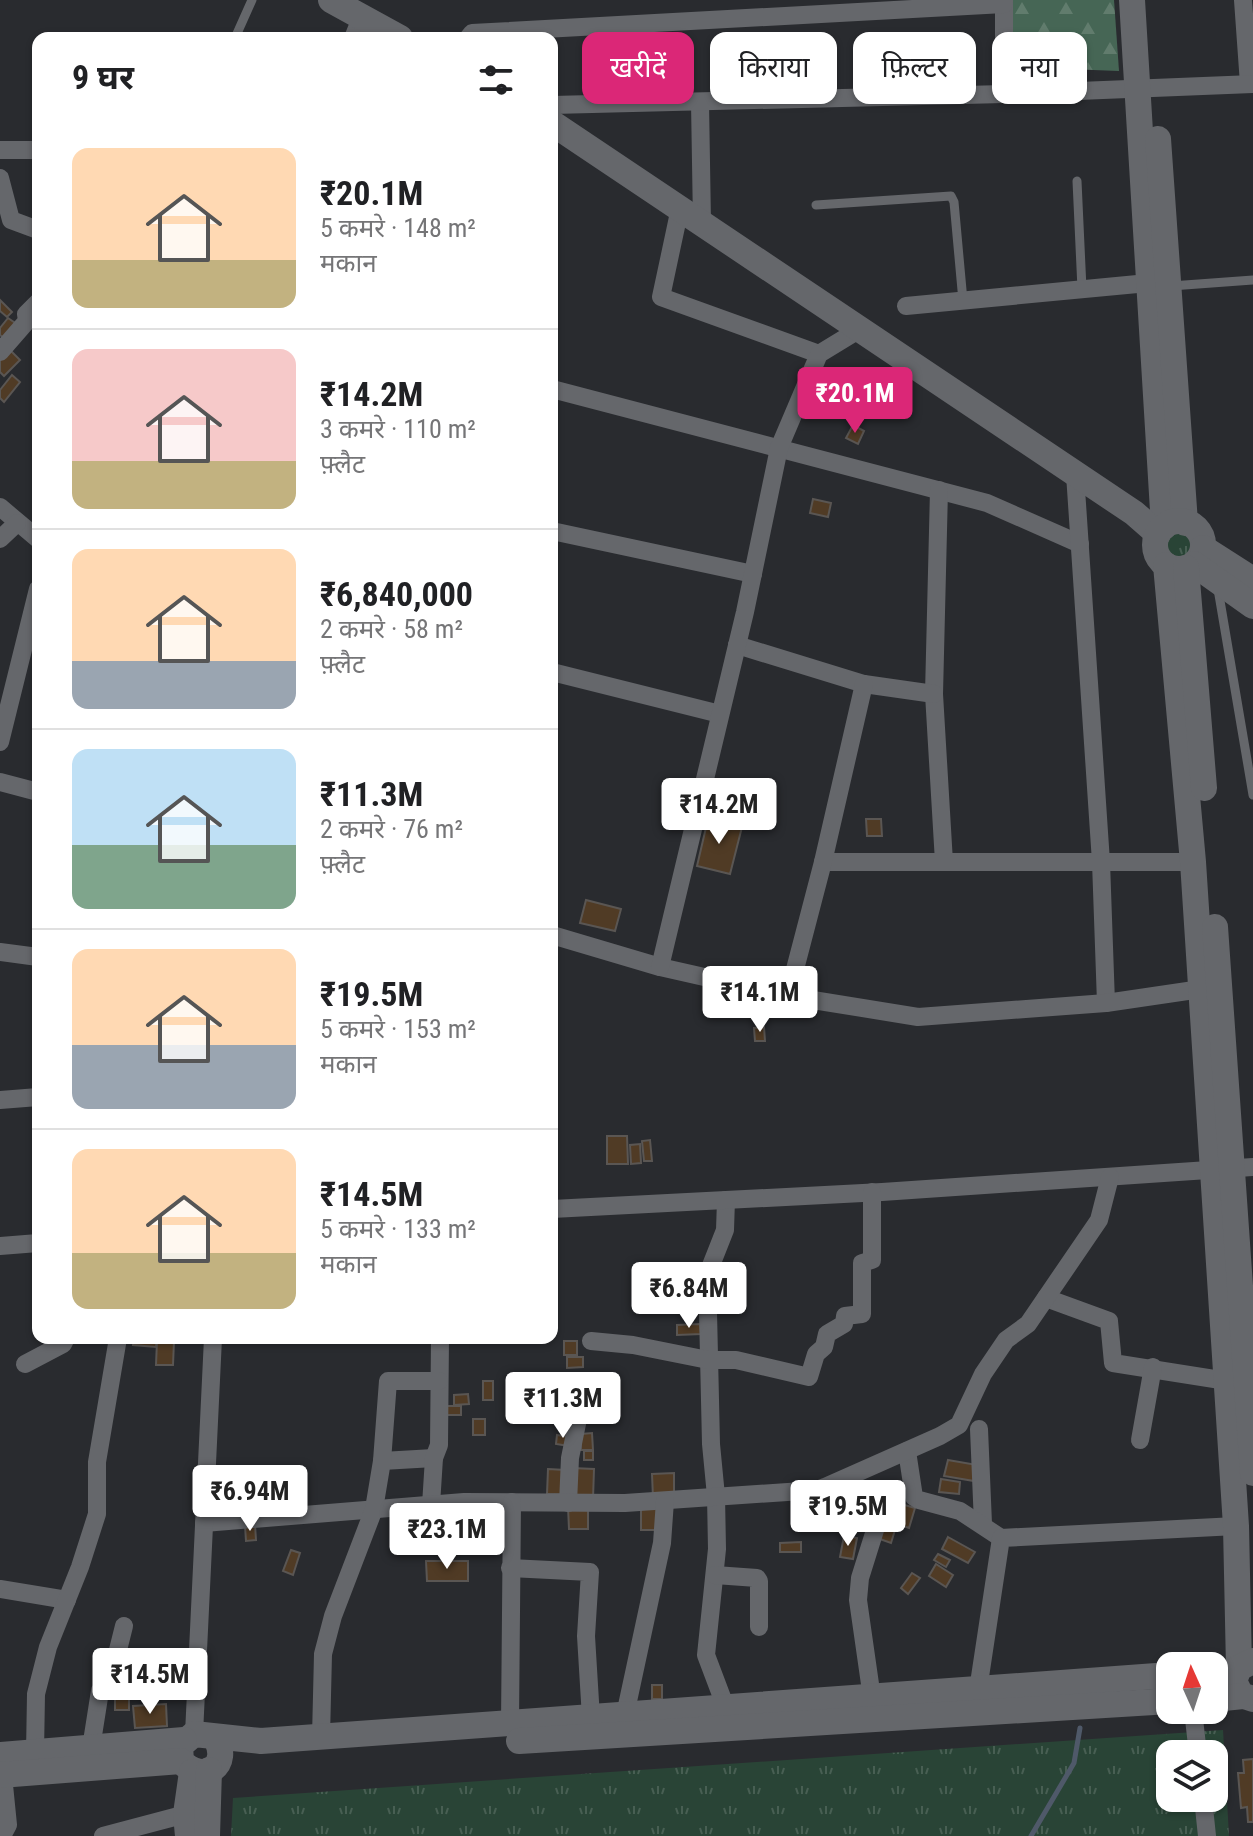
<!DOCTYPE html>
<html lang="hi">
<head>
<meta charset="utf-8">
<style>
	:root { --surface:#fff; --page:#f2f2f2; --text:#202124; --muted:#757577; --line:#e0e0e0; --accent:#db2777 }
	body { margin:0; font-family:"Roboto Condensed","Noto Sans Devanagari",sans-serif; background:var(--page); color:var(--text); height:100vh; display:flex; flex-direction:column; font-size:30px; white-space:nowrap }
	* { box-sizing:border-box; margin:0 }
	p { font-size:26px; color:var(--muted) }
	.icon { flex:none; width:44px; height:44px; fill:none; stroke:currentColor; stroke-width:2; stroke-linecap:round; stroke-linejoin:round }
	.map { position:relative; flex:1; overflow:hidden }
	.side { position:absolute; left:32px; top:32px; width:526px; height:1312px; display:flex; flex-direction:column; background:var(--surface); border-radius:16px; box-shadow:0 2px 6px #0004 }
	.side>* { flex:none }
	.guide { position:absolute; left:582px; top:32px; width:550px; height:72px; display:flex; gap:16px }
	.needle { width:52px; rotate:357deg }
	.fabs { position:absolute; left:1156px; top:1652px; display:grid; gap:16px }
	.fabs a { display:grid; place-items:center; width:72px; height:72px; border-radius:16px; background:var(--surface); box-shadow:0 2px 6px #0004; font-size:40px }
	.price { position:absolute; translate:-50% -68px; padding:0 18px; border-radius:8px; background:#fff; color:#222; font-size:26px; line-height:52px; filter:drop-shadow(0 2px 4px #0008) }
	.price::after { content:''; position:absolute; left:50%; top:48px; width:24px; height:18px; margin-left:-12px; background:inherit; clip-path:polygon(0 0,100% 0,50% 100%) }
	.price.on { background:var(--accent); color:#fff }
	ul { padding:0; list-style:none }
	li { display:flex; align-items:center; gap:24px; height:200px; padding:0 40px }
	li+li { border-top:2px solid var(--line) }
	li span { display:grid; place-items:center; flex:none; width:224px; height:160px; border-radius:16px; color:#555 }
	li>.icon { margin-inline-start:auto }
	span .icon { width:96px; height:96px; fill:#fffc; stroke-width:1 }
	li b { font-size:34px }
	h2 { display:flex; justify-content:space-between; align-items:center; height:96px; padding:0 40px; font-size:34px }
	.tag { padding:0 28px; border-radius:16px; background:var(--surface); box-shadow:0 2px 6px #0004; font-size:28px; line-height:72px }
	.tag.on { background:var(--accent); color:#fff }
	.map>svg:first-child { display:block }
	.grass { fill:url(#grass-tufts); fill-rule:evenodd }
	.forest { fill:url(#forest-firs) }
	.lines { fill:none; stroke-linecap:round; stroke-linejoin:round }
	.stream { stroke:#4f5969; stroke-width:5 }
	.building { fill:#503b25; stroke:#5a5653; stroke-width:2 }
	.lane { stroke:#65676b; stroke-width:9 }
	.street { stroke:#65676b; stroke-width:18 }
	.secondary { stroke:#65676b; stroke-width:26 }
</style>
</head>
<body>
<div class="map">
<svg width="1253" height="1836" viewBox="0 0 1253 1836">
	<defs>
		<pattern id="grass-tufts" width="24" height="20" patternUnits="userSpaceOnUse" patternTransform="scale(2)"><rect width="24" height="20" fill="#294436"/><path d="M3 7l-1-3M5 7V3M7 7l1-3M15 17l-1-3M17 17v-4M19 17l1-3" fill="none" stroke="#485f53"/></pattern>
		<pattern id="forest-firs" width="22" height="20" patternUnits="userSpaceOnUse" patternTransform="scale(2)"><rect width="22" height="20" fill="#466655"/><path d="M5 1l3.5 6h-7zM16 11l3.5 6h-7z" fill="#617c6d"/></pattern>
	</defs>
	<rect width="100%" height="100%" fill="#292b2f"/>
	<!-- grass -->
	<g class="grass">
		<circle cx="1180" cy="546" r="13"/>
		<path d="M1223 1730 1229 1836H231L233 1798ZM1170 1754H1214V1798H1170Z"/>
	</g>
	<!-- forest -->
	<path class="forest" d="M1011 0H1114L1119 71 1015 67Z"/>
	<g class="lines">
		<!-- stream -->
		<path class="stream" d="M1031 1836 1074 1763 1080 1728"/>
	</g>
	<!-- building -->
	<g class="building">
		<path d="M586 45H601L602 70 587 71Z"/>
		<path d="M0 300 12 312 7 317 0 311Z"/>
		<path d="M8 318 21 327 10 342 0 335V328Z"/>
		<path d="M8 348 20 360 4 376 0 372V356Z"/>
		<path d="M12 375 20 382 4 402 0 398V390Z"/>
		<path d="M853 425 864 431 858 444 846 438Z"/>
		<path d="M813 499 831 503 828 517 810 513Z"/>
		<path d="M708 819 742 827 730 874 697 866Z"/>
		<path d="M866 819H881L882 836H867Z"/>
		<path d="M586 900 621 909 615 931 580 923Z"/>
		<path d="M764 1027 765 1041H755L754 1028Z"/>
		<path d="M607 1136H627L628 1164H607Z"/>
		<path d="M650 1140 652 1161H644L642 1141Z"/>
		<path d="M640 1144 641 1163 631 1164 630 1145Z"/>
		<path d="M700 1324 701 1334 677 1335V1325Z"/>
		<path d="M134 1338H157L156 1347 133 1345Z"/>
		<path d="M157 1341H174L173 1365H156Z"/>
		<rect x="564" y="1341" width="13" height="14"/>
		<path d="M567 1357H583V1367L567 1368Z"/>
		<rect x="483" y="1381" width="10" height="19"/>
		<path d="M468 1394 469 1404 454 1405V1395Z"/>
		<rect x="445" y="1406" width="16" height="9"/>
		<rect x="473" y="1419" width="12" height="16"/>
		<path d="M592 1433 593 1450H581V1434Z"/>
		<path d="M557 1435 570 1437 569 1446 556 1444Z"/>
		<rect x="584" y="1451" width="9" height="9"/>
		<path d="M948 1460 977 1465 974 1481 944 1476Z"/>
		<path d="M572 1468 594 1469 593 1499 571 1498Z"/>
		<path d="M548 1469 565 1470 564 1494H547Z"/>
		<path d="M674 1473V1498H653L652 1474Z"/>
		<path d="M941 1479 960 1482 959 1494 939 1492Z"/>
		<path d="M894 1502 915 1508 909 1528 888 1521Z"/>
		<rect x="641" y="1506" width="21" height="24"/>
		<path d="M568 1507H588V1529H569Z"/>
		<path d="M424 1510 425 1529H410L409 1511Z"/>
		<rect x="428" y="1511" width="8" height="14"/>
		<path d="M255 1525 256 1540 246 1541 245 1526Z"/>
		<rect x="491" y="1525" width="14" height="13"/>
		<path d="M883 1527 895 1530 891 1543 880 1539Z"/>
		<path d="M844 1536 857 1538 853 1559 840 1557Z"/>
		<path d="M948 1537 975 1552 968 1563 942 1549Z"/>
		<path d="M801 1542V1552H780V1543Z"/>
		<path d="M291 1550 300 1553 293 1575 283 1571Z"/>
		<path d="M938 1554 950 1560 946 1567 934 1560Z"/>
		<path d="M426 1561H468V1581H427Z"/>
		<path d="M936 1564 953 1575 946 1587 929 1576Z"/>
		<path d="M912 1573 920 1578 908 1594 901 1588Z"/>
		<rect x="652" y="1685" width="10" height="14"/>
		<path d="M129 1697V1710H115V1698Z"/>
		<path d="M166 1704 167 1726 135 1728 133 1706Z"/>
		<path d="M1253 1759V1822H1248L1247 1807 1241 1808 1238 1773H1244L1243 1760Z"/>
	</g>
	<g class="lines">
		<!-- lane -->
		<g class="lane">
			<path d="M235 38 252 0"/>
			<path d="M1077 181 1082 289"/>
			<path d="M816 205 951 196 954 202 963 301"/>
			<path d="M1171 286 1253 280"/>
			<path d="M1218 589 1253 795"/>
		</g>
		<!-- street -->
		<g class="street">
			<path d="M1004 0V94"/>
			<path d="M1243 0 1249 84"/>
			<path d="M353 38 361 18"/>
			<path d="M468 38 472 33 1004 4"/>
			<path d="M700 102 702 223"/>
			<path d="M552 105 1004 94 1253 84"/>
			<path d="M0 150H38"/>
			<path d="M0 178 11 220 38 230"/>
			<path d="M680 208 661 297 819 354"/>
			<path d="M906 306 1148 283"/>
			<path d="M0 352 27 321 26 314 38 302"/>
			<path d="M552 389 987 503 1080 544"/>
			<path d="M1075 474 1101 862 1106 1003"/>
			<path d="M939 490 934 694 944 862"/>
			<path d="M0 507 38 539"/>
			<path d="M552 531 753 574"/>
			<path d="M0 539 17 523"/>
			<path d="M737 645 864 684 934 694"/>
			<path d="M552 672 720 714"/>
			<path d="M0 742 38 589"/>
			<path d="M0 782 38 792"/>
			<path d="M823 862H1193"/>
			<path d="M552 935 660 967 788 996 918 1017 1106 1003 1201 989"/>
			<path d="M0 952 38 957"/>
			<path d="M660 967 745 612 779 448 819 354 860 329"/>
			<path d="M788 996 823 862 864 684"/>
			<path d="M0 1100 38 1097"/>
			<path d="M726 1200 725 1230 710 1268 708 1312 711 1444 716 1496 717 1549 706 1655 726 1708"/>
			<path d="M552 1209 882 1192 1253 1167"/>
			<path d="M0 1246 38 1243"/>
			<path d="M1046 1298 1109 1321 1113 1363 1227 1381"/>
			<path d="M591 1341 633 1345 708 1360H736L809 1377 816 1354 824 1347 827 1334 844 1324 845 1316 862 1314V1263L872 1260V1192"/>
			<path d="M25 1364 63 1344 66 1338"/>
			<path d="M529 1402 580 1409 570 1458 568 1503"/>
			<path d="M979 1429 983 1524"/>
			<path d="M1140 1440 1153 1367"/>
			<path d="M907 1451 914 1497 919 1500 960 1511 1001 1538"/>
			<path d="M382 1461 434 1458"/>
			<path d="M431 1505 434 1458 439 1445 440 1338"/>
			<path d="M204 1523 464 1502 625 1503 817 1490 825 1487 940 1436 959 1425 983 1374 1006 1340 1028 1324 1099 1220 1110 1177"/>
			<path d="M510 1568 590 1572 586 1636 591 1718"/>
			<path d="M715 1575 757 1578 759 1581V1627"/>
			<path d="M0 1589 67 1600"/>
			<path d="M978 1690 1001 1538 1236 1526"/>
			<path d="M872 1698 858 1600 860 1578 881 1511"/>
			<path d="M1193 1710 1198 1754"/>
			<path d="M625 1715 662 1543 665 1501"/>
			<path d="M510 1723 512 1502"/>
			<path d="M194 1734 213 1338"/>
			<path d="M321 1737 323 1654 333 1616 374 1509 382 1461 388 1381H439"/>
			<path d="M91 1748 100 1691 108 1690 124 1626"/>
			<path d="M35 1753 36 1694 48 1647 80 1567 97 1514V1462L118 1338"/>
			<path d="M1203 1798 1207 1836"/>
			<path d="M2 1836 8 1825 3 1775"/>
			<path d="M103 1836 186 1814"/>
		</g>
		<!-- secondary -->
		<g class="secondary">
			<path d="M331 0 400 38"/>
			<path d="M1132 0 1164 527"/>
			<path d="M552 123 1134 513 1158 534"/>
			<path d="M1158 139 1185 523"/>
			<circle cx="1179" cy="545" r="24"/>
			<path d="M1203 548 1253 580"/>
			<path d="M1194 564 1253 606"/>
			<path d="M1166 565 1193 862 1236 1526 1239 1668"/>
			<path d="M1186 568 1204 788"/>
			<path d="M1215 927 1253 1473"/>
			<path d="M1253 1661 1239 1668 1234 1681 1241 1695 1253 1699"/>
			<path d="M1214 1699 1243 1696"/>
			<path d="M215 1738C232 1764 204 1786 181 1761L180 1746 194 1734 261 1741 1170 1675"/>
			<path d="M519 1741 1170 1701"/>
			<path d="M0 1755 184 1740"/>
			<path d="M0 1775 181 1761"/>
			<path d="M188 1836 186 1814 192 1772"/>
			<path d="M207 1836 209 1770"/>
		</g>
	</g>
</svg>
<div class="fabs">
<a><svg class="needle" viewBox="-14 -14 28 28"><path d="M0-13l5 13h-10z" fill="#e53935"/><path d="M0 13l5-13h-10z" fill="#757577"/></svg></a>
<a><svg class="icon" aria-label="layers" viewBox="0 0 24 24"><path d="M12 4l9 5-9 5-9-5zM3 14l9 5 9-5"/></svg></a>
</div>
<b class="price on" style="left:855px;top:435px">₹20.1M</b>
<b class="price" style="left:719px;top:846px">₹14.2M</b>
<b class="price" style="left:760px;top:1034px">₹14.1M</b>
<b class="price" style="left:689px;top:1330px">₹6.84M</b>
<b class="price" style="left:563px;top:1440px">₹11.3M</b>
<b class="price" style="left:250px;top:1533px">₹6.94M</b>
<b class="price" style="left:848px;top:1548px">₹19.5M</b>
<b class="price" style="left:447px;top:1571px">₹23.1M</b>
<b class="price" style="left:150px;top:1716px">₹14.5M</b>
<div class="guide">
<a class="tag on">खरीदें</a>
<a class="tag">किराया</a>
<a class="tag">फ़िल्टर</a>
<a class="tag">नया</a>
</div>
<section class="side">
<h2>9 घर<svg class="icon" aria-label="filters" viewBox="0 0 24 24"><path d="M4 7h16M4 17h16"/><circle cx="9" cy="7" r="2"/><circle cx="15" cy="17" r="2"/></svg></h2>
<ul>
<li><span style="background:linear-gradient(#ffd9b3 70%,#c2b280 0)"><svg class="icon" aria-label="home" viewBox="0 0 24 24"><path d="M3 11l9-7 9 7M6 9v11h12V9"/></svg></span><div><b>₹20.1M</b><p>5 कमरे · 148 m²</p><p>मकान</p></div></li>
<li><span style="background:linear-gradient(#f6c9c9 70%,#c2b280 0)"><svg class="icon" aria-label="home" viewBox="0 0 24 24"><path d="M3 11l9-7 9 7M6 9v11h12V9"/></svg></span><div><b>₹14.2M</b><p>3 कमरे · 110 m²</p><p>फ़्लैट</p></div></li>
<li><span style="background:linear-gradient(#ffd9b3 70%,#9aa5b1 0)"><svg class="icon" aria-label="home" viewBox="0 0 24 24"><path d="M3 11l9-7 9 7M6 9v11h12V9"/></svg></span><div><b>₹6,840,000</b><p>2 कमरे · 58 m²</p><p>फ़्लैट</p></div></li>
<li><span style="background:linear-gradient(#bfe0f5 60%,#7fa58c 0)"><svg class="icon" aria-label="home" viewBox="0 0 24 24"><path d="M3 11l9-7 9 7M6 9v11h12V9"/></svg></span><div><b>₹11.3M</b><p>2 कमरे · 76 m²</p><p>फ़्लैट</p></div></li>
<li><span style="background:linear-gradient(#ffd9b3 60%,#9aa5b1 0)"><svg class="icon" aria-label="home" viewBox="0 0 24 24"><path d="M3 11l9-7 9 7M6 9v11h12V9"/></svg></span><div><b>₹19.5M</b><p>5 कमरे · 153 m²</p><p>मकान</p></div></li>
<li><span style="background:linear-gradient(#ffd9b3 65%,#c2b280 0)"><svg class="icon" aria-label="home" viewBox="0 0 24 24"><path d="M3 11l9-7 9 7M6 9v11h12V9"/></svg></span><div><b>₹14.5M</b><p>5 कमरे · 133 m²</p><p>मकान</p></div></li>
</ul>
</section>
</div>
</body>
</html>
